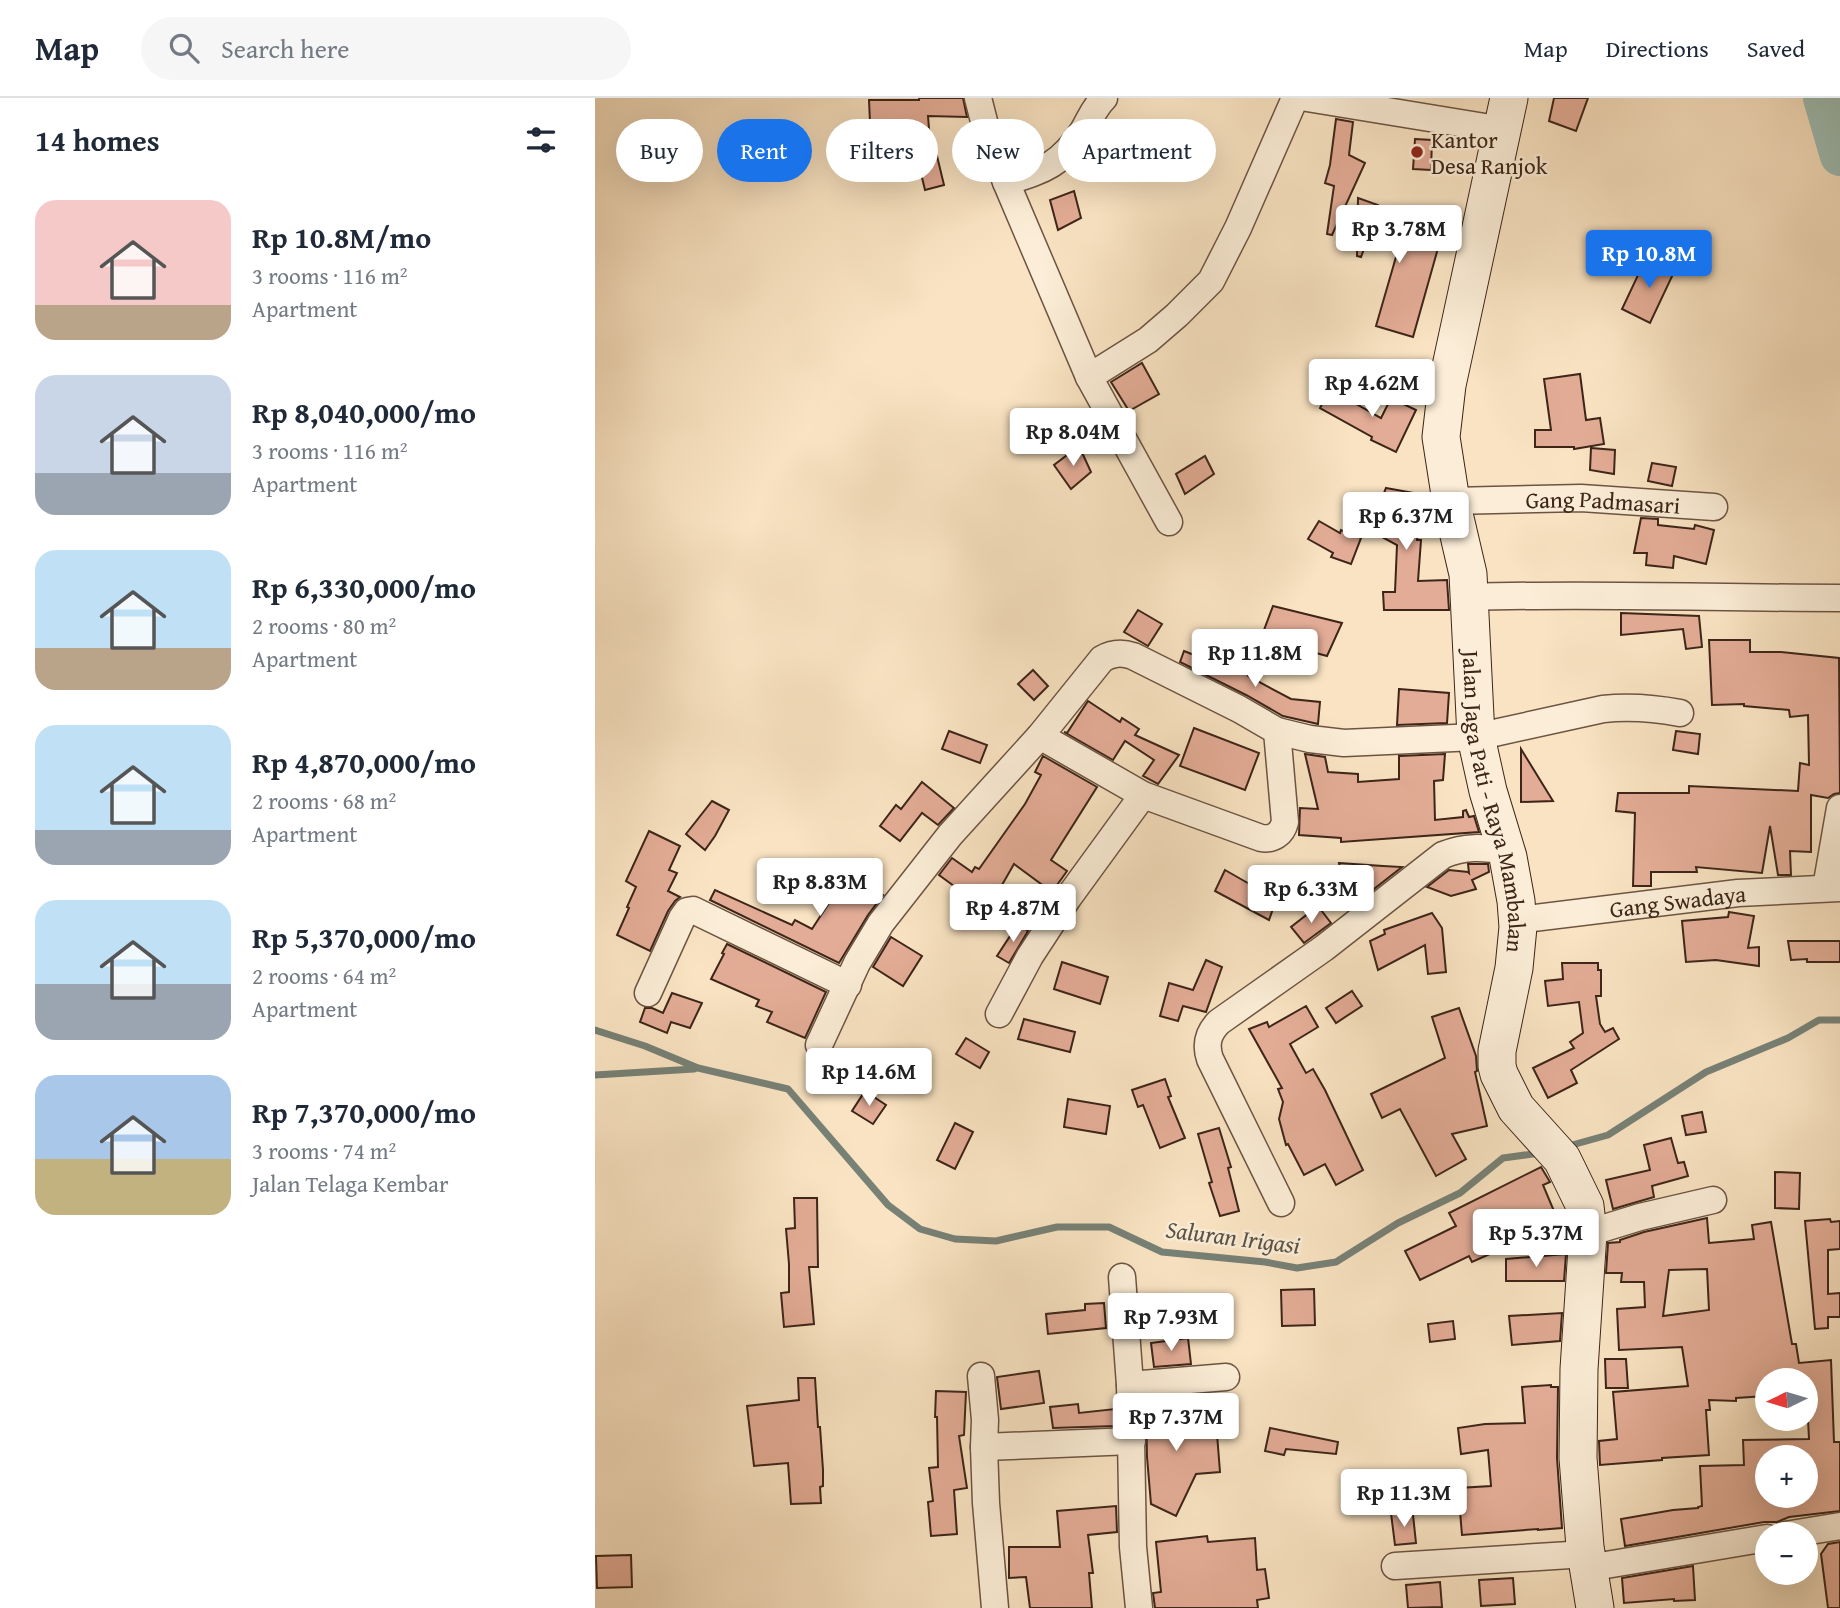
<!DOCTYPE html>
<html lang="en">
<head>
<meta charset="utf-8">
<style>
	:root { --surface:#fff; --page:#f6f6f7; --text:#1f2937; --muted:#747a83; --line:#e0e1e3; --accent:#1a73e8 }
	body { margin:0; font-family:"Gentium Book Plus",serif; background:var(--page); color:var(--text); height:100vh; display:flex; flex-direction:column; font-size:26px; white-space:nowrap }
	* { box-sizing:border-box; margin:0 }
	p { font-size:23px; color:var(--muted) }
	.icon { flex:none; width:38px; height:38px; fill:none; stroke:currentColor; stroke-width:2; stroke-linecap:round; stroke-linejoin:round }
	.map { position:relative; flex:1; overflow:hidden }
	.details { display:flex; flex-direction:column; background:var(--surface); width:595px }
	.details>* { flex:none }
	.hud { position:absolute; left:21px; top:21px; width:665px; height:63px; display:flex; gap:14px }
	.needle { width:46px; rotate:265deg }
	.fabs { position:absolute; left:1160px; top:1270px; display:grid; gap:14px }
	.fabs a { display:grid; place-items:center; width:63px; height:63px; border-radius:50%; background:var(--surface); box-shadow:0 7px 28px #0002; font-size:35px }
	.price { position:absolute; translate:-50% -60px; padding:0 16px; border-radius:7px; background:#fff; color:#222; font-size:23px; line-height:46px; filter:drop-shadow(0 2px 4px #0008) }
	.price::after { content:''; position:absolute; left:50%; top:42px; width:21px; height:16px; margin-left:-10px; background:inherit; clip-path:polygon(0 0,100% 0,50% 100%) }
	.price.on { background:var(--accent); color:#fff }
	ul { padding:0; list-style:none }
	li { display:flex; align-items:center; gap:21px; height:175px; padding:0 35px }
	li span { display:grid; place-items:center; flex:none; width:196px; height:140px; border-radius:21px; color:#555 }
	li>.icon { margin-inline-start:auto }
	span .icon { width:84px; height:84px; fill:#fffc; stroke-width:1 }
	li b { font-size:30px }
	h2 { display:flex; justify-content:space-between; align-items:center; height:84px; padding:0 35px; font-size:30px }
	.pill { padding:0 24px; border-radius:32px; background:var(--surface); box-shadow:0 7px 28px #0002; font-size:24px; line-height:63px }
	.pill.on { background:var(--accent); color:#fff }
	header { display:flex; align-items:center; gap:42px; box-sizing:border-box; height:98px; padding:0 35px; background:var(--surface); border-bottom:2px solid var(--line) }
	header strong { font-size:33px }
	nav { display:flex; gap:38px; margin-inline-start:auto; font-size:24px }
	.search { width:490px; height:63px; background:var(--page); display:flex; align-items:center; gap:18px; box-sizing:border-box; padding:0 24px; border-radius:38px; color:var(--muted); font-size:26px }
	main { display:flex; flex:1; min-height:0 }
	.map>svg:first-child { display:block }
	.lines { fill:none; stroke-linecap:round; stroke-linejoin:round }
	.stream { stroke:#778176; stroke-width:7 }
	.river { stroke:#9ebeb5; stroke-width:40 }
	.building { fill:#e3ac96; stroke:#3d2518; stroke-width:2; fill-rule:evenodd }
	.street-casing { stroke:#6c5442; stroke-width:29 }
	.secondary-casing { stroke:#3d2518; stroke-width:39 }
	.street { stroke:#fbedd7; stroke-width:26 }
	.secondary { stroke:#fbedd7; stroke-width:37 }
	.poi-dot { fill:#8f2418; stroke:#fbedd7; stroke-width:2.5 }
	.labels { text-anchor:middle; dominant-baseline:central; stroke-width:5; stroke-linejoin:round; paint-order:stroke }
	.poi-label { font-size:23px; fill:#3d2518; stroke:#fbedd7; text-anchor:start }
	.street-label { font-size:23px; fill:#3d2518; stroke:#fbedd7 }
	.water-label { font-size:24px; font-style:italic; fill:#5a5347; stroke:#fbedd7 }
</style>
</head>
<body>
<header>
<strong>Map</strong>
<div class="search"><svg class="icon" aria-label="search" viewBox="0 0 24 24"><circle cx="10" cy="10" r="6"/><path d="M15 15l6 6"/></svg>Search here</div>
<nav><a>Map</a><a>Directions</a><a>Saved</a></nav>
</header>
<main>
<section class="details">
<h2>14 homes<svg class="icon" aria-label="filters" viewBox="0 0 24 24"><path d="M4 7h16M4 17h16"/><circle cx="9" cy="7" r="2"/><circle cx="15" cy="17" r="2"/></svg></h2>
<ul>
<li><span style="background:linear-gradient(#f6c9c9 75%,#b9a48a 0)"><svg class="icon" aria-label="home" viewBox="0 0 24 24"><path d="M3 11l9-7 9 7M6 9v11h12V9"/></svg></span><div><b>Rp 10.8M/mo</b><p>3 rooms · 116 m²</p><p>Apartment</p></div></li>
<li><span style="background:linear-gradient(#c9d6e8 70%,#9aa5b1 0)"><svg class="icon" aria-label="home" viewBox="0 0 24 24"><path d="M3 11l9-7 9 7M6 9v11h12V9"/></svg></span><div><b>Rp 8,040,000/mo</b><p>3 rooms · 116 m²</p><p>Apartment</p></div></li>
<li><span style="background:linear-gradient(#bfe0f5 70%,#b9a48a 0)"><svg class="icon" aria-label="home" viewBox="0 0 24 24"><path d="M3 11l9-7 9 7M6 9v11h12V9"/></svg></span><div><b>Rp 6,330,000/mo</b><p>2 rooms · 80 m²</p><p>Apartment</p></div></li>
<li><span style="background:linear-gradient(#bfe0f5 75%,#9aa5b1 0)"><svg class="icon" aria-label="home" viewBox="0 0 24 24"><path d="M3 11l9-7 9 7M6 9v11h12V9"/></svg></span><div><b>Rp 4,870,000/mo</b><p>2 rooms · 68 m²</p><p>Apartment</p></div></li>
<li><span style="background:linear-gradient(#bfe0f5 60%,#9aa5b1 0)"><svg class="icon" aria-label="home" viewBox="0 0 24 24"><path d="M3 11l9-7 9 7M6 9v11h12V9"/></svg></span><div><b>Rp 5,370,000/mo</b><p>2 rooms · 64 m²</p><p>Apartment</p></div></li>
<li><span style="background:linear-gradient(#a9c7e8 60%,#c2b280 0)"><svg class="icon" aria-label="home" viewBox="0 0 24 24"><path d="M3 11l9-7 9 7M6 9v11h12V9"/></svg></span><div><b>Rp 7,370,000/mo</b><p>3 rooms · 74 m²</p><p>Jalan Telaga Kembar</p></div></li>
</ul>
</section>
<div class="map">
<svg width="1245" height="1510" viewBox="0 0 1245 1510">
	<rect width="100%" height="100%" fill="#f9e3c2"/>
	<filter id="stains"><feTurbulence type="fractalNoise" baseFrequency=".00286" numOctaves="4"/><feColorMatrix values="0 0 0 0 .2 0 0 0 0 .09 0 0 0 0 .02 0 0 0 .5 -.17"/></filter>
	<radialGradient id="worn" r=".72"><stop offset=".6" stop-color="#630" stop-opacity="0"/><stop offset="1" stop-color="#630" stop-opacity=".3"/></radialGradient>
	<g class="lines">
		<!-- stream -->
		<g class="stream">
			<path d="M0 932 50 948 103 970 193 991 293 1107 325 1131 360 1141 401 1143 462 1129H514L567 1154 670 1164 702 1170 741 1164 803 1125 865 1095 908 1060 945 1055"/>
			<path d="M0 977 99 971"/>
			<path d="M970 1049 1013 1037 1111 974 1193 940 1224 922H1245"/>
		</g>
		<!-- river -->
		<path class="river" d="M1228 0 1245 58"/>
	</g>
	<!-- building -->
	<g class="building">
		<path d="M324 0H368L372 19 333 18 335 43 276 47 274 2H324Z"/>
		<path d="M959 0H993L981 33 954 23Z"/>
		<path d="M741 21 758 24 754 57 770 65 737 137 732 136 739 88 730 85 735 67Z"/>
		<path d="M820 41 837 42 836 72 818 71Z"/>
		<path d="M342 58 349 87 330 92 323 63Z"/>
		<path d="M479 93 486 120 463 132 455 102Z"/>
		<path d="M763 100 783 107 780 116 847 136 818 239 781 228 803 152 769 151 766 159 762 158Z"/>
		<path d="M1052 158 1080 172 1055 225 1027 211Z"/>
		<path d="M547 265 564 296 534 313 516 284Z"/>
		<path d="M985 276 991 322 1005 320 1009 346 979 351V349H940V332H956L949 281Z"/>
		<path d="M735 291 786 320 796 300 821 312 801 354 776 342 777 339 725 310Z"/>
		<path d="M484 348 496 374 476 391 459 367Z"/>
		<path d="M996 350 1020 352 1019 376 995 372Z"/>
		<path d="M610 358 619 376 590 396 581 376Z"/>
		<path d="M1057 365 1081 369 1077 388 1053 383Z"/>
		<path d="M791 390 830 397 822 442H826L823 483 852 482 854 512H789L788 494H800L802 447 765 427 775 409 782 413Z"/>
		<path d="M1046 420 1063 421V427L1099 431 1100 427 1119 432 1111 466 1079 458 1078 470 1051 467 1052 455H1039Z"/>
		<path d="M724 423 745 435 746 432 766 440 756 466 736 459 738 455 713 441Z"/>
		<path d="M678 508 747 525 732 558 666 540Z"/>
		<path d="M543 512 567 526 553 548 529 534Z"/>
		<path d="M1026 515 1104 518 1107 549 1091 551 1088 531 1026 537Z"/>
		<path d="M1114 542H1155V554H1186L1244 560 1245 695 1239 696 1233 700 1216 697V754L1195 753 1196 777H1183L1175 728 1167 775 1101 769 1102 774H1056V788H1038L1040 715 1021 713 1023 695H1094V688L1203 693 1205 665 1214 667 1213 617 1195 619 1194 612 1149 608V606L1117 607Z"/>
		<path d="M589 553 632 570 635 564 655 575 653 578 696 601 725 604 723 626 688 618 651 597 585 564Z"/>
		<path d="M438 572 453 588 439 602 423 586Z"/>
		<path d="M804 591 854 595 852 625 802 627Z"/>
		<path d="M493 603 525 624 527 620 544 631 540 637 584 657 563 686 548 678 559 662 530 643 518 662 469 634 472 635Z"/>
		<path d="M599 630 664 655 650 692 585 668Z"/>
		<path d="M354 633 392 647 385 665 347 651Z"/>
		<path d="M1081 633 1105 636 1103 656 1078 652Z"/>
		<path d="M926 651 958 703 926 704Z"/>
		<path d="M710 656 730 659 733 674 763 676V684L804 681V658L850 656 848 682 839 683 840 722 868 719V713L871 712 874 719 879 718 884 734 746 744V740L704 737 705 710 723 711Z"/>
		<path d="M448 658 502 689 456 762 472 773 457 794 419 766 395 808 363 791 344 777 357 760 377 774 380 769 384 771 430 706 446 677 440 674Z"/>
		<path d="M327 684 359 710 343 727 327 715 305 743 285 728 301 707 306 711Z"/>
		<path d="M117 703 134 712 120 738 110 752 91 736Z"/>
		<path d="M54 733 85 748 74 772 82 775 73 793 85 799 80 803 73 813 55 853 22 837 34 810 32 809 41 789 31 783Z"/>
		<path d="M744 765 788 768 807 769 761 805 751 806Z"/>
		<path d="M873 766H893L894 774 877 782 881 791 856 798 832 789 854 772 873 774 874 775Z"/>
		<path d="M630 772 665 792 661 798 680 805 674 822 620 793Z"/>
		<path d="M252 773 279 789 278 791 288 797 273 817 244 865 115 802 120 792 197 827 200 822 217 831 243 791Z"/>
		<path d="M723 808 736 825 709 845 696 829Z"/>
		<path d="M1134 814 1159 818 1153 850 1164 849V868L1121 862 1091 864 1087 823 1133 819Z"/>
		<path d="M837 815 847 830 851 874 833 876 830 847 783 872 775 843 790 836 789 832Z"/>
		<path d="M423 826 433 833 414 865 402 858Z"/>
		<path d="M296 839 327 858 308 888 278 869Z"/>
		<path d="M1193 843H1245V864H1212V861L1196 862Z"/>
		<path d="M132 846 231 894 210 940 172 924 177 914 161 908 164 902 116 881 129 856 127 855Z"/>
		<path d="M611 862 627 869 611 914 588 908 583 923 565 918 574 885 598 892Z"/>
		<path d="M467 864 513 879 505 906 459 891Z"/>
		<path d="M967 865H1003V872H1006V898H1001L1005 926 1010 934 1018 930 1024 941 976 972 982 985 953 1000 938 970 979 950 975 944 988 935 984 904 953 908 950 883 968 881Z"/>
		<path d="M757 893 767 908 741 925 731 910Z"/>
		<path d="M77 895 107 905 95 930 76 924 72 935 45 924 50 910H57L68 915Z"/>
		<path d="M711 908 723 929 695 946 711 975 718 971 730 992 768 1072 741 1087 730 1066 709 1077 693 1046 691 1047 684 1021 688 1004 683 991 687 990 654 931 672 924 674 929Z"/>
		<path d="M864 910 881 958 882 973 880 974 892 1028 857 1036 871 1061 841 1078 805 1011 787 1020 776 996 850 960 837 919Z"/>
		<path d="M429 921 480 934 475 954 423 941Z"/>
		<path d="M371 940 394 954 385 970 361 956Z"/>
		<path d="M570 981 576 998 573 999 590 1040 565 1050 548 1007 543 1009 537 992Z"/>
		<path d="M270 993 291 1007 278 1026 257 1013Z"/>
		<path d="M473 1001 515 1008 511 1036 469 1029Z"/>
		<path d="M1107 1014 1111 1034 1091 1037 1087 1018Z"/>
		<path d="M360 1025 378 1034 360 1071 342 1062Z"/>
		<path d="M624 1030 636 1069 633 1070 644 1113 625 1118 614 1085 617 1084 603 1036Z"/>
		<path d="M1076 1040 1083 1065 1089 1064 1093 1078 1057 1088 1059 1099 1018 1111 1011 1082 1055 1072 1049 1047Z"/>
		<path d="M946 1069 955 1084 948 1087 964 1125 877 1164 874 1158 825 1182 810 1153 861 1128 854 1115Z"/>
		<path d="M1180 1074 1205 1075 1204 1111 1180 1110Z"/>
		<path d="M199 1100H222L223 1169H214L219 1226 189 1229 186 1195 194 1194V1166L191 1131 200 1130Z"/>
		<path d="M1112 1120 1114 1145 1159 1141 1157 1127 1176 1124 1197 1246H1201L1204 1265 1236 1262 1239 1344H1245V1413L1194 1419 1182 1424H1169L1030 1448 1026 1421 1078 1412 1103 1410V1409L1107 1408 1105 1368 1149 1367 1148 1342 1214 1341 1211 1283H1170L1171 1298 1141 1300V1303L1114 1302 1115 1312H1111L1114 1357 1067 1360V1362L1005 1367 1004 1343 1022 1341 1018 1294 1093 1288 1087 1249 1024 1252 1022 1211 1050 1209 1049 1184H1026L1027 1175H1011L1013 1145 1025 1144V1142L1049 1134ZM1112 1171 1114 1212 1068 1218 1074 1172ZM1172 1360H1211V1398H1172Z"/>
		<path d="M1235 1121 1236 1124 1245 1123V1151L1233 1152V1196L1245 1195V1219H1233V1230L1220 1231 1210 1123Z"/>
		<path d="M971 1156 969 1183H911V1161Z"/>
		<path d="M719 1191 720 1227 687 1228 686 1192Z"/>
		<path d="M509 1205 511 1230 453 1236 451 1216 490 1212V1206Z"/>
		<path d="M967 1215 965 1243 917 1247 914 1218Z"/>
		<path d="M858 1223 860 1241 835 1244 833 1226Z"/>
		<path d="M593 1240 596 1266 559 1269 556 1245Z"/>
		<path d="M1010 1261H1031L1033 1290H1011Z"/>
		<path d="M444 1273 449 1305 406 1311 402 1279Z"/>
		<path d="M203 1280H220L223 1329H225L228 1372V1388L225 1389 226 1405 196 1406 193 1365 159 1368 152 1308 204 1302Z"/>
		<path d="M956 1287V1289H963L962 1360 967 1430 943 1432V1431L867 1437 863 1390 896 1388 893 1352 866 1356 863 1330 890 1326 930 1325 927 1289Z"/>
		<path d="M341 1293 371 1294 369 1337 364 1338 372 1390 359 1392 362 1436 336 1438 333 1404 338 1403 334 1370 343 1369 342 1319H340Z"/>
		<path d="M594 1298 592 1338 622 1336 625 1374 601 1376 581 1418 556 1406 552 1359 551 1307 564 1310 563 1300Z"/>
		<path d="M483 1306 484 1315 520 1311V1328L458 1330 455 1309Z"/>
		<path d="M675 1330 743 1344 741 1356 691 1351 689 1357 670 1353Z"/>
		<path d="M521 1408 522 1434 493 1437 498 1475H494L497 1510H435L431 1479 414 1480V1449H465L462 1413Z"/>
		<path d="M796 1415 818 1417 821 1445 800 1447Z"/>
		<path d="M612 1438 613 1444 660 1440 662 1472 670 1471 674 1500 662 1502 663 1510H560L558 1495 566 1494 561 1444Z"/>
		<path d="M1245 1444V1510H1233L1226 1456 1233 1446Z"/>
		<path d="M36 1457 37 1489 2 1490 1 1458Z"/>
		<path d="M1098 1468 1100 1502 1079 1503V1501L1029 1505 1027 1480Z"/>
		<path d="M918 1480 920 1506 886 1508 884 1482Z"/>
		<path d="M845 1484 847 1509 813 1510 811 1487Z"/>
	</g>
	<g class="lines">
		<defs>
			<g id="street">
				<path d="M383 0 391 31 411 84 494 279 574 424"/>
				<path d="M712 0 908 32"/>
				<path d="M411 84C448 72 465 68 488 33 495 21 499 10 509 0"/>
				<path d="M494 279 553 242 582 217 616 183 643 130 700 0"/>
				<path id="s1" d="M856 403 986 400 1119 409"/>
				<path d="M874 499C998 495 1121 500 1245 500"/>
				<path d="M445 638 548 697 666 740C678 742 687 736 690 724L682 633"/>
				<path d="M1231 790 1245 710"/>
				<path id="s2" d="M923 822 1143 795 1245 790"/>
				<path d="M53 895 87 820 92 813 98 812 253 887"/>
				<path d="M404 916 435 858 473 800 548 697"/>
				<path d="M224 947 262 865 286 825 355 737 445 638 507 561C517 555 526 554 538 558L644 611 682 633 715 641 749 645 881 639 1008 611C1035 608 1059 610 1085 615"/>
				<path d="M686 1105 615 961C610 946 613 935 624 924L729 850 848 757C870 748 888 749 911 753"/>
				<path d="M993 1135 1045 1119 1118 1102"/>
				<path d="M527 1179 535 1287"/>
				<path d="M386 1278 390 1322 389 1349 537 1343"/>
				<path d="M389 1349 391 1405 400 1510"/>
				<path d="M1190 1437 1245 1428"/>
				<path d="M800 1468 991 1456"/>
				<path d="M993 1470 1172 1440"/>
				<path d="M544 1510 538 1449 535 1287 631 1279"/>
			</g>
			<g id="secondary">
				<path id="s3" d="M914 0 852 287 846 339 856 403 873 476 881 639 893 693 913 759 921 803 923 829 919 870 902 953V968L904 976 921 1010 967 1061 990 1108 993 1135 984 1271 983 1360 990 1449 1000 1510"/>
			</g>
		</defs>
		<!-- street casing -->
		<use href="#street" class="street-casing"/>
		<!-- secondary casing -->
		<use href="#secondary" class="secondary-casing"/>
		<!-- street -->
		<use href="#street" class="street"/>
		<!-- secondary -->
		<use href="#secondary" class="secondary"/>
	</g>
	<!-- markers -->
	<circle class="poi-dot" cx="822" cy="54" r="7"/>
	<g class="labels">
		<!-- poi labels -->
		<g class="poi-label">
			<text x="836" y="41">Kantor<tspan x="836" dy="26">Desa Ranjok</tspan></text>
		</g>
		<!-- street labels -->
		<g class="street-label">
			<text stroke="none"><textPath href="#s1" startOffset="152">Gang Padmasari</textPath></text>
			<text stroke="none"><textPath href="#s3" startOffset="716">Jalan Jaga Pati - Raya Mambalan</textPath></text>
			<text stroke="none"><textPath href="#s2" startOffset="161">Gang Swadaya</textPath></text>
		</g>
		<!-- water labels -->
		<g class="water-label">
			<text transform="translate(638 1139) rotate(7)">Saluran Irigasi</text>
		</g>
	</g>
	<rect width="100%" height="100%" filter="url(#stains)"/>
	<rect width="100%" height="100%" fill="url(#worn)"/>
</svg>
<div class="fabs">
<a><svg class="needle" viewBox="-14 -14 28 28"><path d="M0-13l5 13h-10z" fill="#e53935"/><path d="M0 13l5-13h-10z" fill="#747a83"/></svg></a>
<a>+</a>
<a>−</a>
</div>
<b class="price" style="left:804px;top:167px">Rp 3.78M</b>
<b class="price on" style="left:1054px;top:192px">Rp 10.8M</b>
<b class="price" style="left:777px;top:321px">Rp 4.62M</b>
<b class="price" style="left:478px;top:370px">Rp 8.04M</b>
<b class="price" style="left:811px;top:454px">Rp 6.37M</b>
<b class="price" style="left:660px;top:591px">Rp 11.8M</b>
<b class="price" style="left:225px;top:820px">Rp 8.83M</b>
<b class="price" style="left:716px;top:827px">Rp 6.33M</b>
<b class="price" style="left:418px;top:846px">Rp 4.87M</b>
<b class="price" style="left:274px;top:1010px">Rp 14.6M</b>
<b class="price" style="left:941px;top:1171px">Rp 5.37M</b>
<b class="price" style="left:576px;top:1255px">Rp 7.93M</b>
<b class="price" style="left:581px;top:1355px">Rp 7.37M</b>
<b class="price" style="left:809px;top:1431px">Rp 11.3M</b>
<div class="hud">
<a class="pill">Buy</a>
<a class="pill on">Rent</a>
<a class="pill">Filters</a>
<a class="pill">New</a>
<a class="pill">Apartment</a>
</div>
</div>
</main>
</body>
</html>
